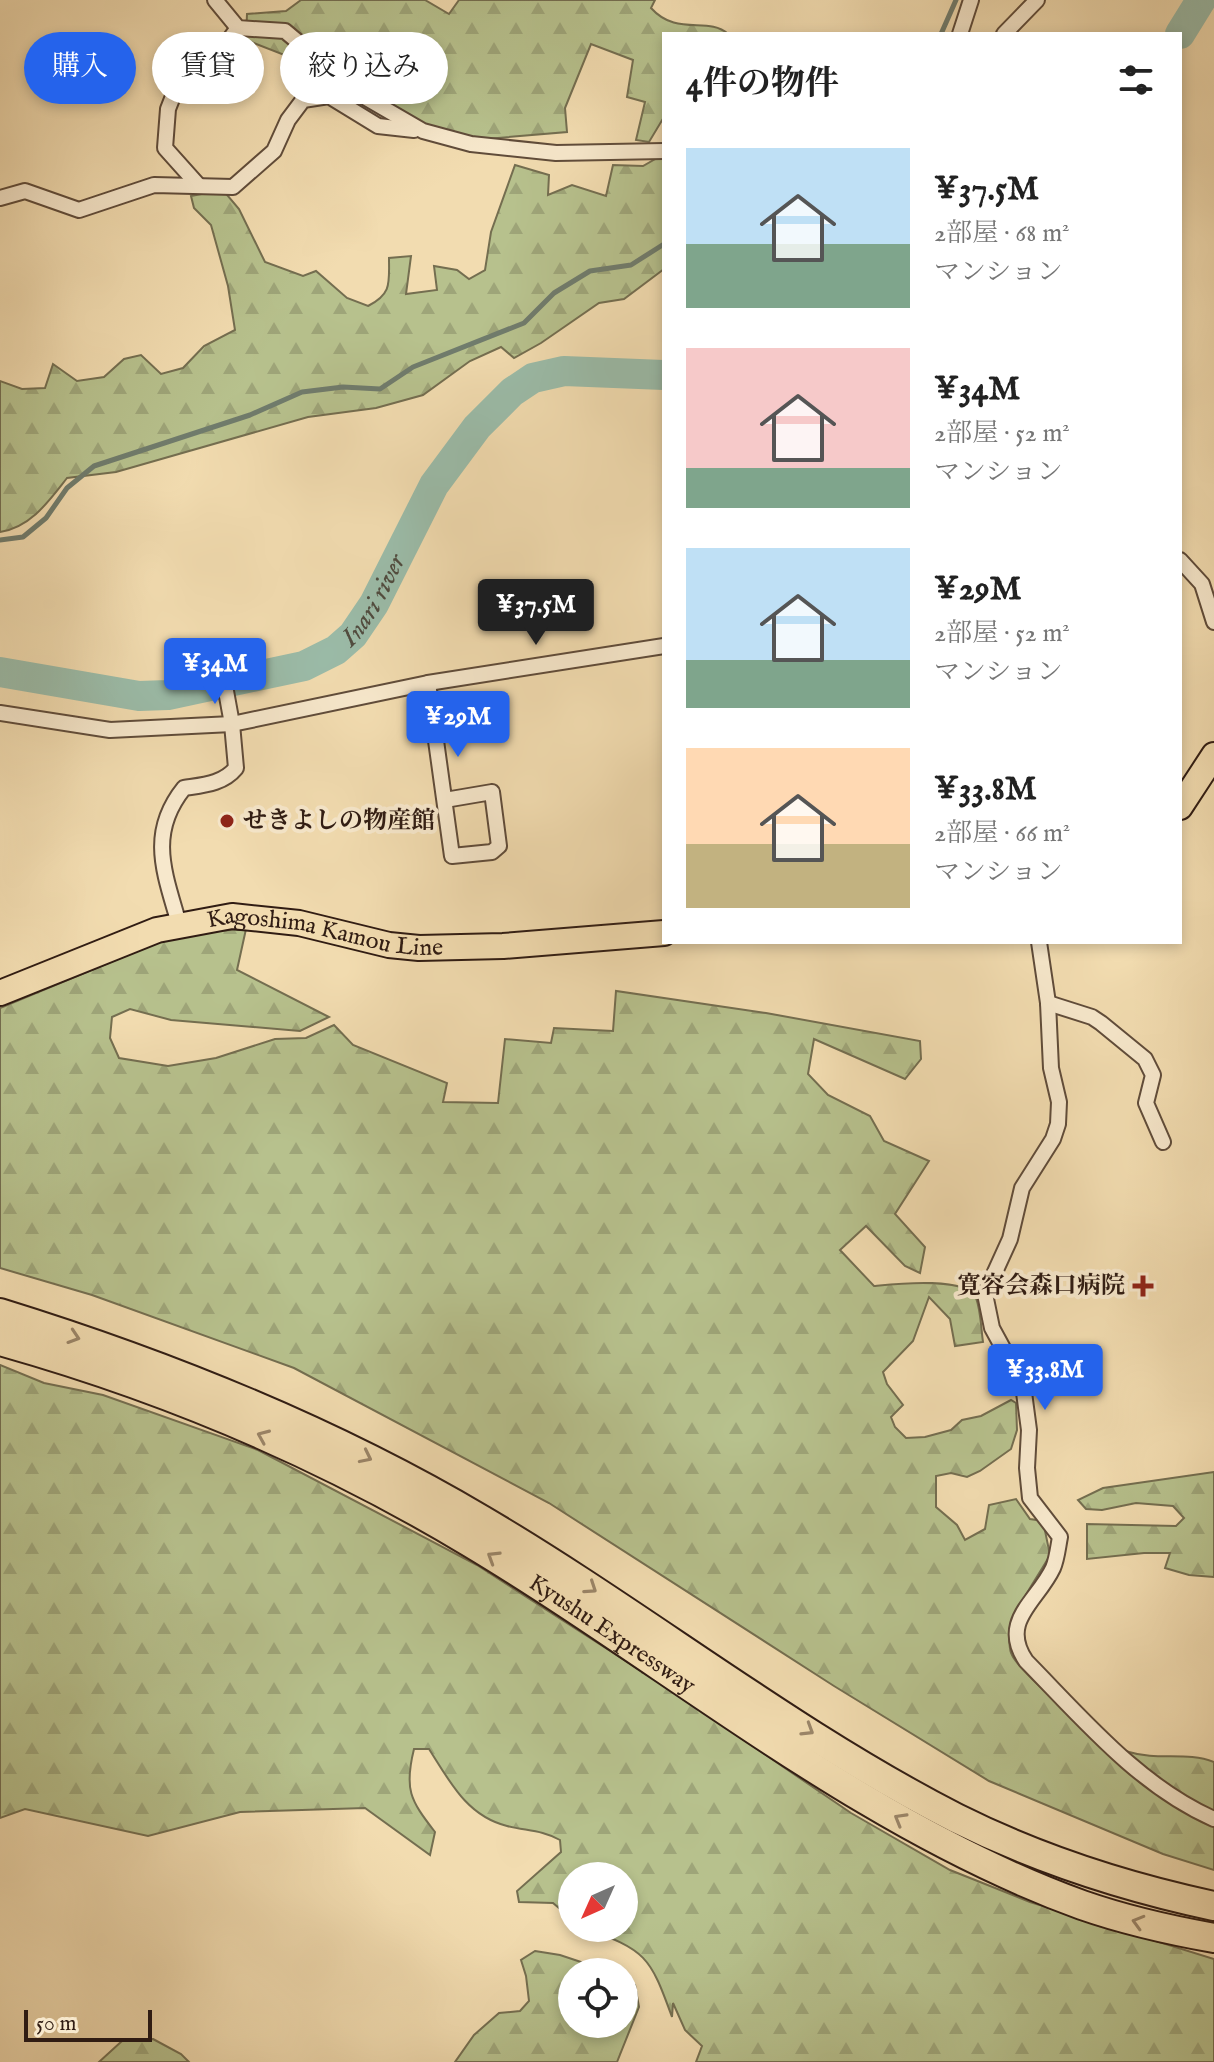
<!DOCTYPE html>
<html lang="ja">
<head>
<meta charset="utf-8">
<style>
	:root { --surface:#fff; --page:#f6f6f6; --text:#222; --muted:#767676; --accent:#2563eb }
	body { margin:0; font-family:"IM FELL English","Noto Serif JP",serif; background:var(--page); color:var(--text); height:100vh; display:flex; flex-direction:column; font-size:30px; white-space:nowrap }
	* { box-sizing:border-box; margin:0 }
	p { font-size:26px; color:var(--muted) }
	.icon { flex:none; width:44px; height:44px; fill:none; stroke:currentColor; stroke-width:2; stroke-linecap:round; stroke-linejoin:round }
	.map { position:relative; flex:1; overflow:hidden }
	.panel { position:absolute; left:662px; top:32px; width:520px; height:912px; display:flex; flex-direction:column; background:var(--surface); border-radius:0px; box-shadow:0 4px 12px #0003 }
	.panel>* { flex:none }
	.banner { position:absolute; left:24px; top:32px; width:518px; height:72px; display:flex; gap:16px }
	.needle { width:52px; rotate:225deg }
	.buttons { position:absolute; left:558px; top:1862px; display:grid; gap:16px }
	.buttons a { display:grid; place-items:center; width:80px; height:80px; border-radius:50%; background:var(--surface); box-shadow:0 4px 12px #0003; font-size:40px }
	.scale { position:absolute; left:24px; bottom:20px; width:128px; box-sizing:border-box; padding-left:8px; border:4px solid #301c13; border-top:0; font-size:22px; line-height:28px; white-space:nowrap; color:#301c13; -webkit-text-stroke:6px #f7e8cc; paint-order:stroke }
	.price { position:absolute; translate:-50% -68px; padding:0 18px; border-radius:8px; background:var(--accent); color:#fff; font-size:26px; line-height:52px; filter:drop-shadow(0 2px 4px #0008) }
	.price::after { content:''; position:absolute; left:50%; top:48px; width:24px; height:18px; margin-left:-12px; background:inherit; clip-path:polygon(0 0,100% 0,50% 100%) }
	.price.on { background:#222; color:#fff }
	ul { padding:0; list-style:none }
	li { display:flex; align-items:center; gap:24px; height:200px; padding:0 24px }
	li span { display:grid; place-items:center; flex:none; width:224px; height:160px; border-radius:0px; color:#555 }
	li>.icon { margin-inline-start:auto }
	span .icon { width:96px; height:96px; fill:#fffc; stroke-width:1 }
	li b { font-size:34px }
	h2 { display:flex; justify-content:space-between; align-items:center; height:96px; padding:0 24px; font-size:34px }
	.tag { padding:0 28px; border-radius:36px; background:var(--surface); box-shadow:0 4px 12px #0003; font-size:28px; line-height:72px }
	.tag.on { background:var(--accent); color:#fff }
	.map>svg:first-child { display:block }
	.forest { fill:url(#forest-firs); stroke:#746e50; stroke-width:2 }
	.lines { fill:none; stroke-linecap:round; stroke-linejoin:round }
	.stream { stroke:#707c6d; stroke-width:5 }
	.river { stroke:#9bbca9; stroke-width:30 }
	.minor-casing { stroke:#604c3a; stroke-width:18 }
	.primary-casing { stroke:#301c13; stroke-width:28 }
	.motorway-casing { stroke:#301c13; stroke-width:32 }
	.minor { stroke:#f7e8cc; stroke-width:14 }
	.primary { stroke:#f2dcb0; stroke-width:24 }
	.motorway { stroke:#f2dcb0; stroke-width:28 }
	.oneway { stroke:#9b8669 }
	.poi-dot { fill:#8f2418; stroke:#f7e8cc; stroke-width:3 }
	.labels { text-anchor:middle; dominant-baseline:central; stroke-width:8; stroke-linejoin:round; paint-order:stroke }
	.poi-label { font-size:24px; font-weight:bold; fill:#301c13; stroke:#f7e8cc; text-anchor:start }
	.street-label { font-size:24px; fill:#301c13; stroke:#f7e8cc }
	.water-label { font-size:26px; font-style:italic; fill:#504c40; stroke:#f7e8cc }
</style>
</head>
<body>
<div class="map">
<svg width="1214" height="2062" viewBox="0 0 1214 2062">
	<defs>
		<pattern id="forest-firs" width="22" height="20" patternUnits="userSpaceOnUse" patternTransform="scale(2)"><rect width="22" height="20" fill="#b7c18d"/><path d="M5 1l3.5 6h-7zM16 11l3.5 6h-7z" fill="#9ea579"/></pattern>
	</defs>
	<rect width="100%" height="100%" fill="#f2dcb0"/>
	<filter id="stains"><feTurbulence type="fractalNoise" baseFrequency=".0025" numOctaves="4"/><feColorMatrix values="0 0 0 0 .2 0 0 0 0 .09 0 0 0 0 .02 0 0 0 .5 -.17"/></filter>
	<radialGradient id="worn" r=".72"><stop offset=".6" stop-color="#630" stop-opacity="0"/><stop offset="1" stop-color="#630" stop-opacity=".3"/></radialGradient>
	<!-- forest -->
	<g class="forest">
		<path d="M301 0H425L449 14 459 0H655L651 8C677 37 708 16 728 34H664V117L649 142 636 140 645 102 627 97 633 60 591 44 565 108 567 132 474 140 371 107 318 79 300 61 246 40 247 14 286 11Z"/>
		<path d="M664 154V269L624 299 599 303 541 343 514 358 501 347 470 361 423 395 376 408 308 417 116 472 67 478C49 501 31 527 0 532V381L22 389 45 388 53 364 77 381 104 377 124 359 141 355 161 374 183 368 204 346 235 330 228 286 211 225 194 208 191 196 223 190 239 209 265 262 303 276 316 271 347 298 368 306C392 294 389 283 389 258L411 256 406 294 437 290 434 266 457 270 469 279 485 270 491 232 515 165 549 175 548 195 572 185 606 196 613 165 643 166Z"/>
		<path d="M246 929 237 970 329 1017 300 1031 171 1020 130 1009 112 1017 110 1038 119 1058 168 1066 216 1058 275 1039 306 1038 334 1025 353 1045 447 1083 443 1102 498 1103 505 1039 551 1043 554 1028 613 1031 616 991 766 1013 920 1041 921 1059 905 1079 814 1039 808 1074 828 1095 870 1116 884 1141 929 1161 895 1214 925 1247 920 1273 905 1266 866 1226 840 1250 874 1286C895 1284 966 1276 976 1298 981 1311 981 1329 983 1342L955 1346 950 1319 929 1297 913 1341 883 1372 887 1384 903 1405 891 1417 895 1427 906 1438 925 1437 951 1430 962 1420 981 1416 1011 1400 1016 1403 1017 1430 1011 1449 980 1471 967 1477 951 1473 936 1476V1507L957 1525 965 1540 985 1529 989 1505 1016 1499 1030 1519 1043 1521 1050 1555C1038 1577 1015 1607 1010 1631 1009 1637 1009 1650 1012 1655 1023 1677 1106 1746 1129 1752 1158 1761 1187 1751 1214 1762V1870L1163 1854 989 1781 834 1686 549 1503 294 1368 92 1295 0 1268V1008L154 944 198 932Z"/>
		<path d="M0 1365 44 1383 103 1395 258 1450 477 1565 663 1685 851 1813 950 1870 1030 1902 1214 1959V2062H696L702 2046 685 2030 673 2003 672 2017C650 1956 646 1950 584 1928H624V1876H572V1919L553 1903 519 1902 517 1891 561 1852 560 1840C542 1830 527 1831 507 1826 467 1816 450 1782 429 1749H414C404 1789 410 1800 435 1832L430 1855 365 1808 240 1812 148 1836 25 1809 0 1818Z"/>
		<path d="M1214 1472V1577L1189 1575 1165 1568 1170 1553H1144L1087 1559V1524L1176 1526 1184 1518 1173 1506 1136 1503 1102 1510 1086 1509 1078 1500 1103 1488Z"/>
		<path d="M535 1951 560 1955 611 1972H572V2024H624V1979L635 1985 639 2007 617 2062H455L474 2035 499 2013 520 2011 529 2001 526 1976 521 1960Z"/>
		<path d="M153 2039 181 2054 189 2062H99L122 2041Z"/>
	</g>
	<g class="lines">
		<!-- stream -->
		<g class="stream">
			<path d="M941 34 956 0"/>
			<path d="M0 540 23 537 46 518 67 488 94 466 250 415 302 392 343 387 380 389 413 367 524 323 554 293 590 271 631 265 664 244"/>
		</g>
		<!-- river -->
		<g class="river">
			<path d="M1180 34 1201 0"/>
			<path id="s1" d="M0 672 139 696 168 695 304 666 336 650 353 635 374 604 434 485 477 427 512 392 533 378 564 371 664 375"/>
		</g>
		<defs>
			<g id="minor">
				<path d="M215 0 238 28 285 31 361 95 423 131 471 144 556 153 664 151"/>
				<path d="M960 34 971 0"/>
				<path d="M1004 34 1037 0"/>
				<path d="M199 186 165 148 168 109 188 58 226 44 238 28"/>
				<path d="M0 198 25 191 79 210 154 185 233 187 274 151 288 120 303 100 329 96 378 126 414 130"/>
				<path d="M1180 560 1202 584 1214 622"/>
				<path d="M428 683 452 856 492 852 499 846 492 792 445 800"/>
				<path d="M0 713 110 730 232 724 428 683 664 646"/>
				<path d="M179 924C165 874 147 834 184 788 203 785 223 784 236 768L232 724 222 669"/>
				<path d="M1039 942 1048 1003 1051 1068 1059 1102 1058 1124 1053 1139 1022 1188 1010 1239 985 1294 992 1328 1023 1385 1029 1430 1027 1468 1030 1498 1060 1537C1058 1547 1057 1559 1053 1568 1037 1602 999 1621 1026 1661 1083 1719 1139 1786 1214 1819"/>
				<path d="M1048 1003 1092 1017 1101 1023 1145 1059 1153 1075 1146 1103 1163 1142"/>
			</g>
			<g id="primary">
				<path d="M1180 807 1214 755"/>
				<path id="s2" d="M0 993 157 930 232 916 299 923 389 945 419 948 503 946 664 933"/>
			</g>
			<g id="motorway">
				<path d="M0 1313C168 1365 330 1430 482 1520 643 1615 790 1733 956 1818 1038 1859 1125 1887 1214 1906"/>
				<path id="s3" d="M0 1341C164 1387 325 1455 471 1543 671 1663 861 1825 1082 1905 1125 1920 1169 1930 1214 1938"/>
			</g>
		</defs>
		<!-- minor casing -->
		<use href="#minor" class="minor-casing"/>
		<!-- primary casing -->
		<use href="#primary" class="primary-casing"/>
		<!-- motorway casing -->
		<use href="#motorway" class="motorway-casing"/>
		<!-- minor -->
		<use href="#minor" class="minor"/>
		<!-- primary -->
		<use href="#primary" class="primary"/>
		<!-- motorway -->
		<use href="#motorway" class="motorway"/>
	</g>
	<!-- one-way arrows -->
	<defs><path id="oneway-chevron" d="M-2-3.5L2.5 0L-2 3.5" fill="none" stroke-width="1.6" stroke-linecap="round" stroke-linejoin="round" transform="scale(2)"/></defs>
	<g class="oneway">
		<use href="#oneway-chevron" transform="translate(74 1337) rotate(18)"/>
		<use href="#oneway-chevron" transform="translate(263 1436) rotate(-157)"/>
		<use href="#oneway-chevron" transform="translate(366 1457) rotate(26)"/>
		<use href="#oneway-chevron" transform="translate(493 1557) rotate(-148)"/>
		<use href="#oneway-chevron" transform="translate(591 1588) rotate(34)"/>
		<use href="#oneway-chevron" transform="translate(808 1730) rotate(32)"/>
		<use href="#oneway-chevron" transform="translate(900 1819) rotate(-150)"/>
		<use href="#oneway-chevron" transform="translate(1138 1922) rotate(-164)"/>
	</g>
	<!-- markers -->
	<g class="poi-dot">
		<circle cx="227" cy="821" r="8"/>
		<path d="M1139 1274h8v8h8v8h-8v8h-8v-8h-8v-8h8z"/>
	</g>
	<g class="labels">
		<!-- poi labels -->
		<g class="poi-label">
			<text x="243" y="821">せきよしの物産館</text>
			<text x="1125" y="1286" text-anchor="end">寛容会森口病院</text>
		</g>
		<!-- street labels -->
		<g class="street-label">
			<text stroke="none"><textPath href="#s2" startOffset="340">Kagoshima Kamou Line</textPath></text>
			<text stroke="none"><textPath href="#s3" startOffset="682">Kyushu Expressway</textPath></text>
		</g>
		<!-- water labels -->
		<g class="water-label">
			<text stroke="none"><textPath href="#s1" startOffset="408">Inari river</textPath></text>
		</g>
	</g>
	<rect width="100%" height="100%" filter="url(#stains)"/>
	<rect width="100%" height="100%" fill="url(#worn)"/>
</svg>
<div class="buttons">
<a><svg class="needle" viewBox="-14 -14 28 28"><path d="M0-13l5 13h-10z" fill="#e53935"/><path d="M0 13l5-13h-10z" fill="#767676"/></svg></a>
<a><svg class="icon" aria-label="locate" viewBox="0 0 24 24"><circle cx="12" cy="12" r="6"/><path d="M12 2v4M12 18v4M2 12h4M18 12h4"/></svg></a>
</div>
<div class="scale">50 m</div>
<b class="price on" style="left:536px;top:647px">¥37.5M</b>
<b class="price" style="left:215px;top:706px">¥34M</b>
<b class="price" style="left:458px;top:759px">¥29M</b>
<b class="price" style="left:1045px;top:1412px">¥33.8M</b>
<div class="banner">
<a class="tag on">購入</a>
<a class="tag">賃貸</a>
<a class="tag">絞り込み</a>
</div>
<section class="panel">
<h2>4件の物件<svg class="icon" aria-label="filters" viewBox="0 0 24 24"><path d="M4 7h16M4 17h16"/><circle cx="9" cy="7" r="2"/><circle cx="15" cy="17" r="2"/></svg></h2>
<ul>
<li><span style="background:linear-gradient(#bfe0f5 60%,#7fa58c 0)"><svg class="icon" aria-label="home" viewBox="0 0 24 24"><path d="M3 11l9-7 9 7M6 9v11h12V9"/></svg></span><div><b>¥37.5M</b><p>2部屋 · 68 m²</p><p>マンション</p></div></li>
<li><span style="background:linear-gradient(#f6c9c9 75%,#7fa58c 0)"><svg class="icon" aria-label="home" viewBox="0 0 24 24"><path d="M3 11l9-7 9 7M6 9v11h12V9"/></svg></span><div><b>¥34M</b><p>2部屋 · 52 m²</p><p>マンション</p></div></li>
<li><span style="background:linear-gradient(#bfe0f5 70%,#7fa58c 0)"><svg class="icon" aria-label="home" viewBox="0 0 24 24"><path d="M3 11l9-7 9 7M6 9v11h12V9"/></svg></span><div><b>¥29M</b><p>2部屋 · 52 m²</p><p>マンション</p></div></li>
<li><span style="background:linear-gradient(#ffd9b3 60%,#c2b280 0)"><svg class="icon" aria-label="home" viewBox="0 0 24 24"><path d="M3 11l9-7 9 7M6 9v11h12V9"/></svg></span><div><b>¥33.8M</b><p>2部屋 · 66 m²</p><p>マンション</p></div></li>
</ul>
</section>
</div>
</body>
</html>
